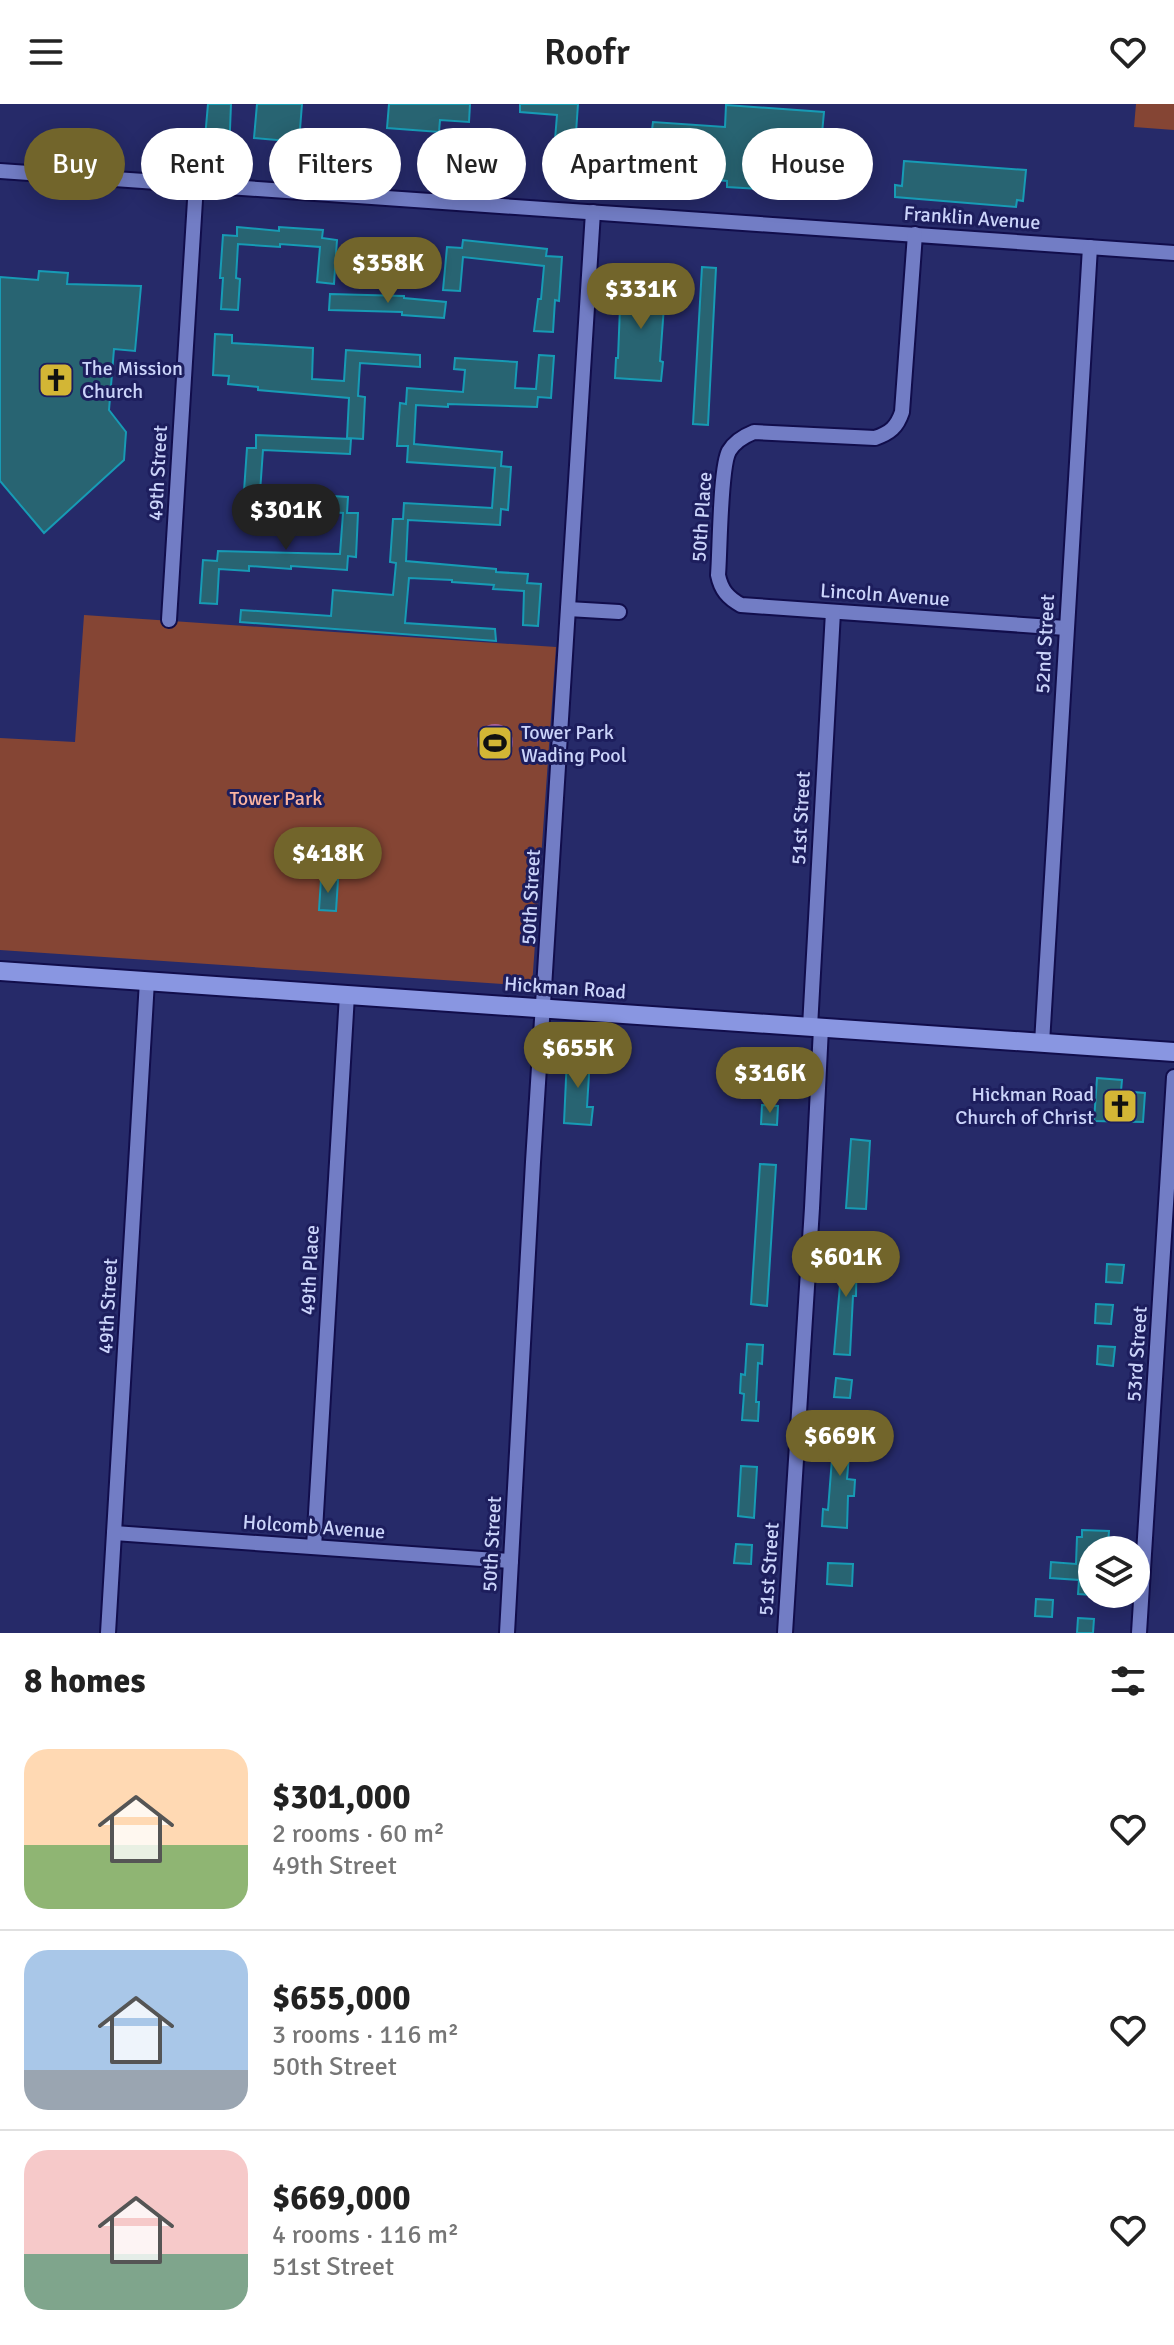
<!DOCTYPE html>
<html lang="en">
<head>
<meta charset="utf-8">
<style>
	:root { --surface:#fff; --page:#f6f6f6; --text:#222; --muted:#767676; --line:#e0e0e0; --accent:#72652b }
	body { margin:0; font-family:Signika,sans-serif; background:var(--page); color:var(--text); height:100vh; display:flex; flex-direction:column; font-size:30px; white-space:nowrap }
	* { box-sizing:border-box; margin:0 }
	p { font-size:26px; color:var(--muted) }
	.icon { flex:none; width:44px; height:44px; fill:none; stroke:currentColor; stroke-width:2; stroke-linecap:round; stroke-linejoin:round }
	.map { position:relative; height:1529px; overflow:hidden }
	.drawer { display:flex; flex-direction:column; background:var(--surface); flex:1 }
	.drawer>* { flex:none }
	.banner { position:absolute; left:24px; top:24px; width:1126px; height:72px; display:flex; gap:16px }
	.fabs { position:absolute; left:1078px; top:1432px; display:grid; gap:16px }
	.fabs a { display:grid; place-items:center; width:72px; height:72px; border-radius:50%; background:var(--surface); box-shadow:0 4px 20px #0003; font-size:40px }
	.price { position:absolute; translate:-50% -68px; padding:0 18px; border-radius:28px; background:var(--accent); color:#fff; font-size:26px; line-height:52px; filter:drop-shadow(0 2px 4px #0008) }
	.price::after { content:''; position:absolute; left:50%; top:48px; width:24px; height:18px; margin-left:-12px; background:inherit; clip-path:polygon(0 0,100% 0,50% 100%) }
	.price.on { background:#222; color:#fff }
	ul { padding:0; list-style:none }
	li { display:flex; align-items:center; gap:24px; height:200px; padding:0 24px }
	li+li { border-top:2px solid var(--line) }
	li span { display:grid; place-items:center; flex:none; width:224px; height:160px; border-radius:24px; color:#555 }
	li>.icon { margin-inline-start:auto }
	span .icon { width:96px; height:96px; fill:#fffc; stroke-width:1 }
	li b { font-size:34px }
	h2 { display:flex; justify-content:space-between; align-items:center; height:96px; padding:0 24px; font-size:34px }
	.chip { padding:0 28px; border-radius:36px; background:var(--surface); box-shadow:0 4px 20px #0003; font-size:28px; line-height:72px }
	.chip.on { background:var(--accent); color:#fff }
	header { display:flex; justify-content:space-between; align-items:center; height:104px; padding:0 24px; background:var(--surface); font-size:36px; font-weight:600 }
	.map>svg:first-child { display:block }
	.green { fill:#854534 }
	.water { fill:#ad649d }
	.building { fill:#286472; stroke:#179bb5; stroke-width:2 }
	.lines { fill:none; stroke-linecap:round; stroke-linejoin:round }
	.minor-casing { stroke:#110d4b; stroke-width:18 }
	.major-casing { stroke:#110d4b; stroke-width:22 }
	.minor { stroke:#727dc5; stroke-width:14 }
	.major { stroke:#8996e1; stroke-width:18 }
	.labels { text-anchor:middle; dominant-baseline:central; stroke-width:6; stroke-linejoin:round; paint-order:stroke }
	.street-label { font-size:20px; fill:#cbd4fa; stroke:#1d1e5d }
	.poi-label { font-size:20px; fill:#cbd4fa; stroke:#1d1e5d; text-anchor:start }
	.park-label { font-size:20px; fill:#fcb4a0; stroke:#1d1e5d }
</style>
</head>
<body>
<header><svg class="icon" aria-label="menu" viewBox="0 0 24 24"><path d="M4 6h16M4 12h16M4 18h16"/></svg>Roofr<svg class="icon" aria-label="heart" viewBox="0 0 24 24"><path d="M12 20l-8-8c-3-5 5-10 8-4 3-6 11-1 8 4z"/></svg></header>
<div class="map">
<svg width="1174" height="1529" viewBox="0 0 1174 1529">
	<rect width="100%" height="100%" fill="#262a69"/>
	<!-- green -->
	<g class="green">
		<path d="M1136 0H1174V26L1134 23Z"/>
		<path d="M84 511 556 543 532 882 0 846V634L75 638Z"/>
	</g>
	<!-- water -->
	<circle class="water" cx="495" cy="638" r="18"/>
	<!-- building -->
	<g class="building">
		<path d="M208 0H231L229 50 198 44 199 33 205 34Z"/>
		<path d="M257 0H302L299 38 254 34Z"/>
		<path d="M389 0H470L469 18 440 16 439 28 387 24Z"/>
		<path d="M520 0H578L576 29H580L579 51 586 52 585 69 555 67 557 48H554L557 11 520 8Z"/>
		<path d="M726 1 824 8 820 51 839 53 838 63 812 61 810 88 727 83V77L707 75V77H698L692 81H687L680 75 670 74 673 29 652 26 653 18 725 23Z"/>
		<path d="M904 57 1026 66 1023 97 1017 96 1016 103 895 93V81L902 82Z"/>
		<path d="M237 123 279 127V123L323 126 322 134 337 136 334 180 317 178 320 143 280 140V143L238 140 236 174 240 175 238 206 221 205 223 174H220L223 131 237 132Z"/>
		<path d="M463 136 547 145 546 152 562 153 559 197 555 196 553 228 534 227 538 195H541L544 162 463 153 460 187 443 186 447 143 462 144Z"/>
		<path d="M702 163 716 164 708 321 693 320Z"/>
		<path d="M39 167 68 169 67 180 141 182 135 247 114 245 109 306 126 328 124 356 44 429 0 377V173L38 176Z"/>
		<path d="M638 176 649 177V180L668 182 667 202H664L660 257 663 258 661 277 615 274 616 254H618L621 178 638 179Z"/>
		<path d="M330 190 404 192V194L446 198 444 214 402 211V208L329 206Z"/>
		<path d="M215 230 232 231V239L313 244 312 275 344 277 346 246 420 251V263L360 259 358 292 365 293 363 335 347 334 349 294 258 286V283L228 280 229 272 213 271Z"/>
		<path d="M539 251 554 252 551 294 538 293 537 303 448 300V303L416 301 414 340 502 348 501 362 511 363 508 406 501 405 500 421 408 416 406 457 496 465V468L528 470 527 479 541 480 538 522 523 521 524 487 493 485 494 481 452 478V476L409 474 405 519 495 525 496 537 240 518 241 506 331 512 333 486 393 491 396 459 390 458 393 415H403L404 399 492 404 495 364 407 358 408 342H397L400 299 406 300 407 284 463 288 465 266 454 265 455 254 517 258 515 284 536 285Z"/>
		<path d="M256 331 351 335 350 350 263 346 260 388 294 390 293 404 252 401V387H244L247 344H256Z"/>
		<path d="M315 391 348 393 347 409H358L356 453 348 452 347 466 291 462V465L249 462V467L219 465 217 500 200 499 203 456 217 457 218 447 340 450 343 409 314 407Z"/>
		<path d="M321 775 338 776 336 807 319 806Z"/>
		<path d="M573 944 584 945 583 954H590L587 1003H593L591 1021 564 1019 567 953H572Z"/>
		<path d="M1097 974 1122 976 1121 987 1145 989 1143 1018 1094 1017Z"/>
		<path d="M762 1001 778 1002 777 1021 761 1020Z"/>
		<path d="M851 1035 870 1037 866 1105 846 1104Z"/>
		<path d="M760 1060 776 1061 767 1202 751 1200Z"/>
		<path d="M841 1139 857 1140 856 1192H853L850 1251 834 1250 842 1158 840 1157Z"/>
		<path d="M1107 1160 1124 1161 1122 1179 1106 1178Z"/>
		<path d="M1096 1200 1113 1201 1111 1220 1095 1219Z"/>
		<path d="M747 1240 763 1241 762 1260 758 1259 756 1298H759L758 1317 742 1316 744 1290 740 1289 741 1270 745 1271Z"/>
		<path d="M1098 1242 1115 1243 1113 1262 1097 1260Z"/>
		<path d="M836 1274 852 1276 850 1294 834 1293Z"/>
		<path d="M835 1316 852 1317 847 1375 855 1376 854 1392H848L847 1424 822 1422 823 1405 828 1406Z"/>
		<path d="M741 1362 757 1363 754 1414 738 1412Z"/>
		<path d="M1082 1426 1109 1427 1108 1441H1103V1446H1092V1491L1078 1490 1079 1476 1050 1474 1051 1458 1076 1460 1077 1433H1082Z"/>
		<path d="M736 1440 752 1441 751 1460 734 1459Z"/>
		<path d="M828 1459 853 1460 852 1482 827 1480Z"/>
		<path d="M1036 1495 1053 1496 1052 1513 1035 1512Z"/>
		<path d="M1078 1514 1094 1515 1093 1529H1077Z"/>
	</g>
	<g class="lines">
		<defs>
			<g id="minor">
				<path d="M0 67 1174 149"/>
				<path d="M915 130 902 308C897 323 890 329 875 334L754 328C744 332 735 337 729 347 720 363 720 447 718 471 721 486 728 494 741 501L1066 524"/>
				<path d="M568 505 619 508"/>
				<path d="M169 516 196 80"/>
				<path d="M810 923 833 508"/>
				<path d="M1042 939 1090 143"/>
				<path d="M114 1429 511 1457"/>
				<path d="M314 1443 347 891"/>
				<path d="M108 1529 147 877"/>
				<path d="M507 1529 533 1058 593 108"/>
				<path d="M785 1529 812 1104 821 924"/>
				<path d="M1139 1529 1174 973"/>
			</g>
			<path id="major" d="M0 867 1174 948"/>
		</defs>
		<!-- minor casing -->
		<use href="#minor" class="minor-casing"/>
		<!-- major casing -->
		<use href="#major" class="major-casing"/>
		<!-- minor -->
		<use href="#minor" class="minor"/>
		<!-- major -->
		<use href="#major" class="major"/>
	</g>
	<!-- icons -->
	<defs>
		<symbol id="church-square" viewBox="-11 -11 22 22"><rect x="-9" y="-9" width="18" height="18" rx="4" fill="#d3b635" stroke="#1d1e5d"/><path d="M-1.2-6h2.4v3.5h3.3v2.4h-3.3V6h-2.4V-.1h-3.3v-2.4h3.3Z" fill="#111"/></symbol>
		<symbol id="stadium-square" viewBox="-11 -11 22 22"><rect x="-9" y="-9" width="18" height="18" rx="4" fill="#d3b635" stroke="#1d1e5d"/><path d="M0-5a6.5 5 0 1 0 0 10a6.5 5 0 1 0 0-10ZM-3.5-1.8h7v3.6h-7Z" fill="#111"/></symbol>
	</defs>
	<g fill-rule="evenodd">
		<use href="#church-square" x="36" y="256" width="40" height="40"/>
		<use href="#stadium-square" x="475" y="619" width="40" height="40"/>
		<use href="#church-square" x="1100" y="982" width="40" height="40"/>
	</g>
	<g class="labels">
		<!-- street labels -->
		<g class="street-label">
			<text transform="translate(972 114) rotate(4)">Franklin Avenue</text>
			<text transform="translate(158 369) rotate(-87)">49th Street</text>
			<text transform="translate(702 413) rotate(-86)">50th Place</text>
			<text transform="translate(885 491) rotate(4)">Lincoln Avenue</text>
			<text transform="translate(1045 540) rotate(-87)">52nd Street</text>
			<text transform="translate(801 714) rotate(-87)">51st Street</text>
			<text transform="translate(531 793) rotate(-87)">50th Street</text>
			<text transform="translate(565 884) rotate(4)">Hickman Road</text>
			<text transform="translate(310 1166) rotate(-87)">49th Place</text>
			<text transform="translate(108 1202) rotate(-87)">49th Street</text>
			<text transform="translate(1137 1250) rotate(-86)">53rd Street</text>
			<text transform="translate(314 1423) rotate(4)">Holcomb Avenue</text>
			<text transform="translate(492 1440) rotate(-87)">50th Street</text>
			<text transform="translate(769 1465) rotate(-86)">51st Street</text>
		</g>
		<!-- poi labels -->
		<g class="poi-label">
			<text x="82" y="264">The Mission<tspan x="82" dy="23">Church</tspan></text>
			<text x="521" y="628">Tower Park<tspan x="521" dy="23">Wading Pool</tspan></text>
			<text x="1094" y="990" text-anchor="end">Hickman Road<tspan x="1094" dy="23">Church of Christ</tspan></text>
		</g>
		<!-- park labels -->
		<g class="park-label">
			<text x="276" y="694">Tower Park</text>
		</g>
	</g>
</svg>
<div class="fabs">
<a><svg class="icon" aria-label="layers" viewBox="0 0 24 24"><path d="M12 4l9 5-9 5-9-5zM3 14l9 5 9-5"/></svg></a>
</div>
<b class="price" style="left:388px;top:201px">$358K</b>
<b class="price" style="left:641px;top:227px">$331K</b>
<b class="price on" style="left:286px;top:448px">$301K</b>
<b class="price" style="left:328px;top:791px">$418K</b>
<b class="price" style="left:578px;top:986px">$655K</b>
<b class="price" style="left:770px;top:1011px">$316K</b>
<b class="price" style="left:846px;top:1195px">$601K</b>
<b class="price" style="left:840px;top:1374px">$669K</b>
<div class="banner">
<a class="chip on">Buy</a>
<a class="chip">Rent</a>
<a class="chip">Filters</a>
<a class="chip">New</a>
<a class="chip">Apartment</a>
<a class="chip">House</a>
</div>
</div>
<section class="drawer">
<h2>8 homes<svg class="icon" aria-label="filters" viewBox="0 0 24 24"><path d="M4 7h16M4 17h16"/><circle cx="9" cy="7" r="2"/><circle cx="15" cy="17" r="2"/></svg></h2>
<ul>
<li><span style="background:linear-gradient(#ffd9b3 60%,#8fb573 0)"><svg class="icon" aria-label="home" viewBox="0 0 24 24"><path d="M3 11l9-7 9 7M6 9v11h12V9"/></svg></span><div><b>$301,000</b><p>2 rooms · 60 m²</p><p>49th Street</p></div><svg class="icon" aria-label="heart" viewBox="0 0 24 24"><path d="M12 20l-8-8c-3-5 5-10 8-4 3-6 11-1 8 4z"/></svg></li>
<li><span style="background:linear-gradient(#a9c7e8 75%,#9aa5b1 0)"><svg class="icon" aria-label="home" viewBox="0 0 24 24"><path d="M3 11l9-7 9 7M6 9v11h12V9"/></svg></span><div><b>$655,000</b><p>3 rooms · 116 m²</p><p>50th Street</p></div><svg class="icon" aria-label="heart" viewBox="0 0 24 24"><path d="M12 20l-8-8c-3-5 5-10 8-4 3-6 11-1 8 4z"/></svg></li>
<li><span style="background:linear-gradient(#f6c9c9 65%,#7fa58c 0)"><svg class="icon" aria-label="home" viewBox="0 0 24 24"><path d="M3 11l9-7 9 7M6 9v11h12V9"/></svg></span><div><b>$669,000</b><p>4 rooms · 116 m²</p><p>51st Street</p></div><svg class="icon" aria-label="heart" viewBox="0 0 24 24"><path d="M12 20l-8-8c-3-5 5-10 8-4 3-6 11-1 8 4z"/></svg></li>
</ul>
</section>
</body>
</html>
